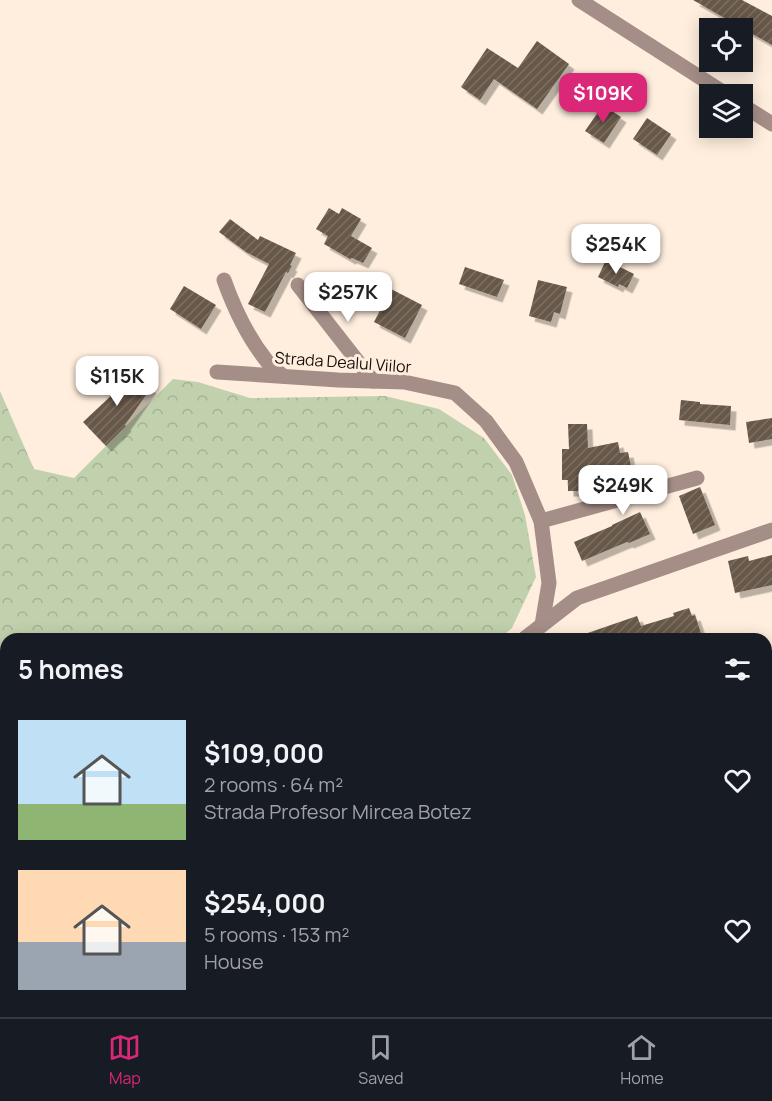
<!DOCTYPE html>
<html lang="en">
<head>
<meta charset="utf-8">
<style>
	:root { --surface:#171b24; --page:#20242c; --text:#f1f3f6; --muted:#9ea1a6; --line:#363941; --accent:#db2777 }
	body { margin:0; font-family:Manrope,sans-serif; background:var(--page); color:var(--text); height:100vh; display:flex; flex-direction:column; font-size:22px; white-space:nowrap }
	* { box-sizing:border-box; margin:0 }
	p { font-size:20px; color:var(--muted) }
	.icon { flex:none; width:33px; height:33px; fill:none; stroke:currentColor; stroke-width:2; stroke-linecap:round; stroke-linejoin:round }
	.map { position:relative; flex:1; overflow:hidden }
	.panel { position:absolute; left:0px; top:633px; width:772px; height:384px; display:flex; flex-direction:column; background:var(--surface); border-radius:18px 18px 0 0; box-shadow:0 3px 15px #0003 }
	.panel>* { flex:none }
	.controls { position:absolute; left:699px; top:18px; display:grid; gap:12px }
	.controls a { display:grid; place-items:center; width:54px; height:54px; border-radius:0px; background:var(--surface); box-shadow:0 3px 15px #0003; font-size:30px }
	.price { position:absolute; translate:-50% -51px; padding:0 14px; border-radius:12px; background:#fff; color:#222; font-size:20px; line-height:39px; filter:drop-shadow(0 2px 3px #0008) }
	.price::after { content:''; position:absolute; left:50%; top:36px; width:18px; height:14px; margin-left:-9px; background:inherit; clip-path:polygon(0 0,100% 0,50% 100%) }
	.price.on { background:var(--accent); color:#fff }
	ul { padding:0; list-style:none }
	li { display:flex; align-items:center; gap:18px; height:150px; padding:0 18px }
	li span { display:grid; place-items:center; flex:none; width:168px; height:120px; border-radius:0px; color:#555 }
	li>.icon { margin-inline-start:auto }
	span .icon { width:72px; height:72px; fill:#fffc; stroke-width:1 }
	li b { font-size:26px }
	h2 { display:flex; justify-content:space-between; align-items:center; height:72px; padding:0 18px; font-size:26px }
	.menu { display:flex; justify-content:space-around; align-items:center; height:84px; border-top:2px solid var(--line); background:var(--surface); font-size:16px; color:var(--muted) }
	.menu a { display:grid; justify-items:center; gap:3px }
	.menu .on { color:var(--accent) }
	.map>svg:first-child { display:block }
	.grass { fill:url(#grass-dots) }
	.forest { fill:url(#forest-crowns) }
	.building { fill:url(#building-hatch); filter:url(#shadow) }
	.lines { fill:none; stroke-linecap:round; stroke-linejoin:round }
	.street { stroke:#a68e88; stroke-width:15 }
	.labels { text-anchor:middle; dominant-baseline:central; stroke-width:6; stroke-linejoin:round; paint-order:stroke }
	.street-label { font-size:16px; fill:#140f09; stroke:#fed }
</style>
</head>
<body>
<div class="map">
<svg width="772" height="1017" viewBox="0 0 772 1017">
	<defs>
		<pattern id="grass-dots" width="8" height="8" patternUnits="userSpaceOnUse" patternTransform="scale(1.5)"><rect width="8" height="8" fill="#c2d1ad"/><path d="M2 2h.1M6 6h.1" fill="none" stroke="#a6b294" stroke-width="1.8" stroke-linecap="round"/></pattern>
		<pattern id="forest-crowns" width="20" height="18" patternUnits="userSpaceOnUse" patternTransform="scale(1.5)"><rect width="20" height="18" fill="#c2d1ad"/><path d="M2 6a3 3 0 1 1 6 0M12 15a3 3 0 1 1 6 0" fill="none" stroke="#a6b294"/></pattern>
		<pattern id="building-hatch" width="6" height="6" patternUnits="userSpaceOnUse" patternTransform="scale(1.5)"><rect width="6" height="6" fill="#67594a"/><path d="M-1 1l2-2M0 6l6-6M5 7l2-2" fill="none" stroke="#7b7065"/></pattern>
		<filter id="shadow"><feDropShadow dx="5.5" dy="5.5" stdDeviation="0" flood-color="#0004"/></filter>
	</defs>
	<rect width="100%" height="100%" fill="#fed"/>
	<!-- grass -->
	<path class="grass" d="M767 817 772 818V1017H523L525 1013 547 1011H766Z"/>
	<!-- forest -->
	<path class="forest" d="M173 379 198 382 250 398 385 396 439 409 484 438 512 475 525 515 536 577 512 628 499 639H6V947L0 956V391L34 469 74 478Z"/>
	<!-- building -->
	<g class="building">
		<path d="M693 0H742L772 16V45Z"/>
		<path d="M537 41 569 64 537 109 494 79 480 100 461 87 487 48 518 68Z"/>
		<path d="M603 105 621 117 604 143 585 131Z"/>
		<path d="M647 118 671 134 657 155 633 139Z"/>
		<path d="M329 208 339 214 342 208 361 219 351 236 372 248 363 263 352 258 350 259 324 244 328 236 316 229Z"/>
		<path d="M230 219 258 240 260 236 296 253 290 265 292 266 288 273 286 272 265 312 248 304 269 264 246 252 219 232Z"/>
		<path d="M606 260 634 274 627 288 619 284 618 287 598 277Z"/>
		<path d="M465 267 504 280 497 297 459 284Z"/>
		<path d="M538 280 567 287 560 314 554 312 551 322 529 316Z"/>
		<path d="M184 286 216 305 201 329 170 309Z"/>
		<path d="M391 289 422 305 405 338 374 322Z"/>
		<path d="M123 368 151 388 125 425 126 426 106 446 83 422 113 394 107 390Z"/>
		<path d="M681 400 700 402V404L731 406 730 425 679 420Z"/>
		<path d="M772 418V439L749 443 746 422Z"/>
		<path d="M568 424H587L588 448 618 442 620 453 628 452 633 476 589 486V491H568V480H562V449H569Z"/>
		<path d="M700 487 715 525 693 534 679 496Z"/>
		<path d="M640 512 650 534 629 543 627 542 582 561 574 542 612 526V525Z"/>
		<path d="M772 555V585L735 593 728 561 748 556 749 561Z"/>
		<path d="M689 608 692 616 695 615 703 639H579V636L637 616 641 626 674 616 673 613Z"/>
	</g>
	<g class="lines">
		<!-- street -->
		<g class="street">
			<path d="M579 0 726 94"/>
			<path d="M742 105 772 124"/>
			<path d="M224 280C234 308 247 336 266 360 270 366 277 371 283 376"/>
			<path d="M298 285 373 381"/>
			<path d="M217 372 338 380 404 382 455 393 486 421 516 462 541 521 549 583 542 625"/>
			<path d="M541 521 697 478"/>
			<path d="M524 639 577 598 772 530"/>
			<path d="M766 802 772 799"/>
			<path d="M132 1017 138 1011"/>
			<path d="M223 1017 224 1011"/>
		</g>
	</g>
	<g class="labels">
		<!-- street labels -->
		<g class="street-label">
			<text transform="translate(343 362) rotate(4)">Strada Dealul Viilor</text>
		</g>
	</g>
</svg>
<div class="controls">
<a><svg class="icon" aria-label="locate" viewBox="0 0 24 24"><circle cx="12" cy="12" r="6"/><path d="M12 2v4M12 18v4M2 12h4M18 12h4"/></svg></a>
<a><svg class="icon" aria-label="layers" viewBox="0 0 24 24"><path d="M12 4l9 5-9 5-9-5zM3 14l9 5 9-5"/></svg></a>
</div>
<b class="price on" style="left:603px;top:124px">$109K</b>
<b class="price" style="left:616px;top:275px">$254K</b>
<b class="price" style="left:348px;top:323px">$257K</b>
<b class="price" style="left:117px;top:407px">$115K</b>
<b class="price" style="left:623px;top:516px">$249K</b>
<section class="panel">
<h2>5 homes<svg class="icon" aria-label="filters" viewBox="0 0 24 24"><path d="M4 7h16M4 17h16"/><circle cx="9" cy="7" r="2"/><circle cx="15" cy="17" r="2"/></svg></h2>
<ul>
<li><span style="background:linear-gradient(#bfe0f5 70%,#8fb573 0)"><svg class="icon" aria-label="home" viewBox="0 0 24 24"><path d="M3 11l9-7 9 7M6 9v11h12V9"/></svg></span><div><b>$109,000</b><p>2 rooms · 64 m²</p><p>Strada Profesor Mircea Botez</p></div><svg class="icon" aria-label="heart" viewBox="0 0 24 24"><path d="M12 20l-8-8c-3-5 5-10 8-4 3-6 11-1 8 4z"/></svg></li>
<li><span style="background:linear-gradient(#ffd9b3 60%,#9aa5b1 0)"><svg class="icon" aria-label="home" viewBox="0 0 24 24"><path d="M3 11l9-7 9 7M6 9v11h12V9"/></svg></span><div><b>$254,000</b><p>5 rooms · 153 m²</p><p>House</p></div><svg class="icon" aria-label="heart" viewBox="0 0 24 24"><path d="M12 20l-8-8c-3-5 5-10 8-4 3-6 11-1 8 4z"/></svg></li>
</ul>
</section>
</div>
<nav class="menu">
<a class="on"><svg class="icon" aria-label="map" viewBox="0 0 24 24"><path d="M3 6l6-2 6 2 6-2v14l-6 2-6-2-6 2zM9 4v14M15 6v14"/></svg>Map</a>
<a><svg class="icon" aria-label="saved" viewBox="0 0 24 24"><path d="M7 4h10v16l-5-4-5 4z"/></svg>Saved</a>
<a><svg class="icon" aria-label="home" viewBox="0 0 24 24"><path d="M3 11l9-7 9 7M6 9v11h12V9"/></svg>Home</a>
</nav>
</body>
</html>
